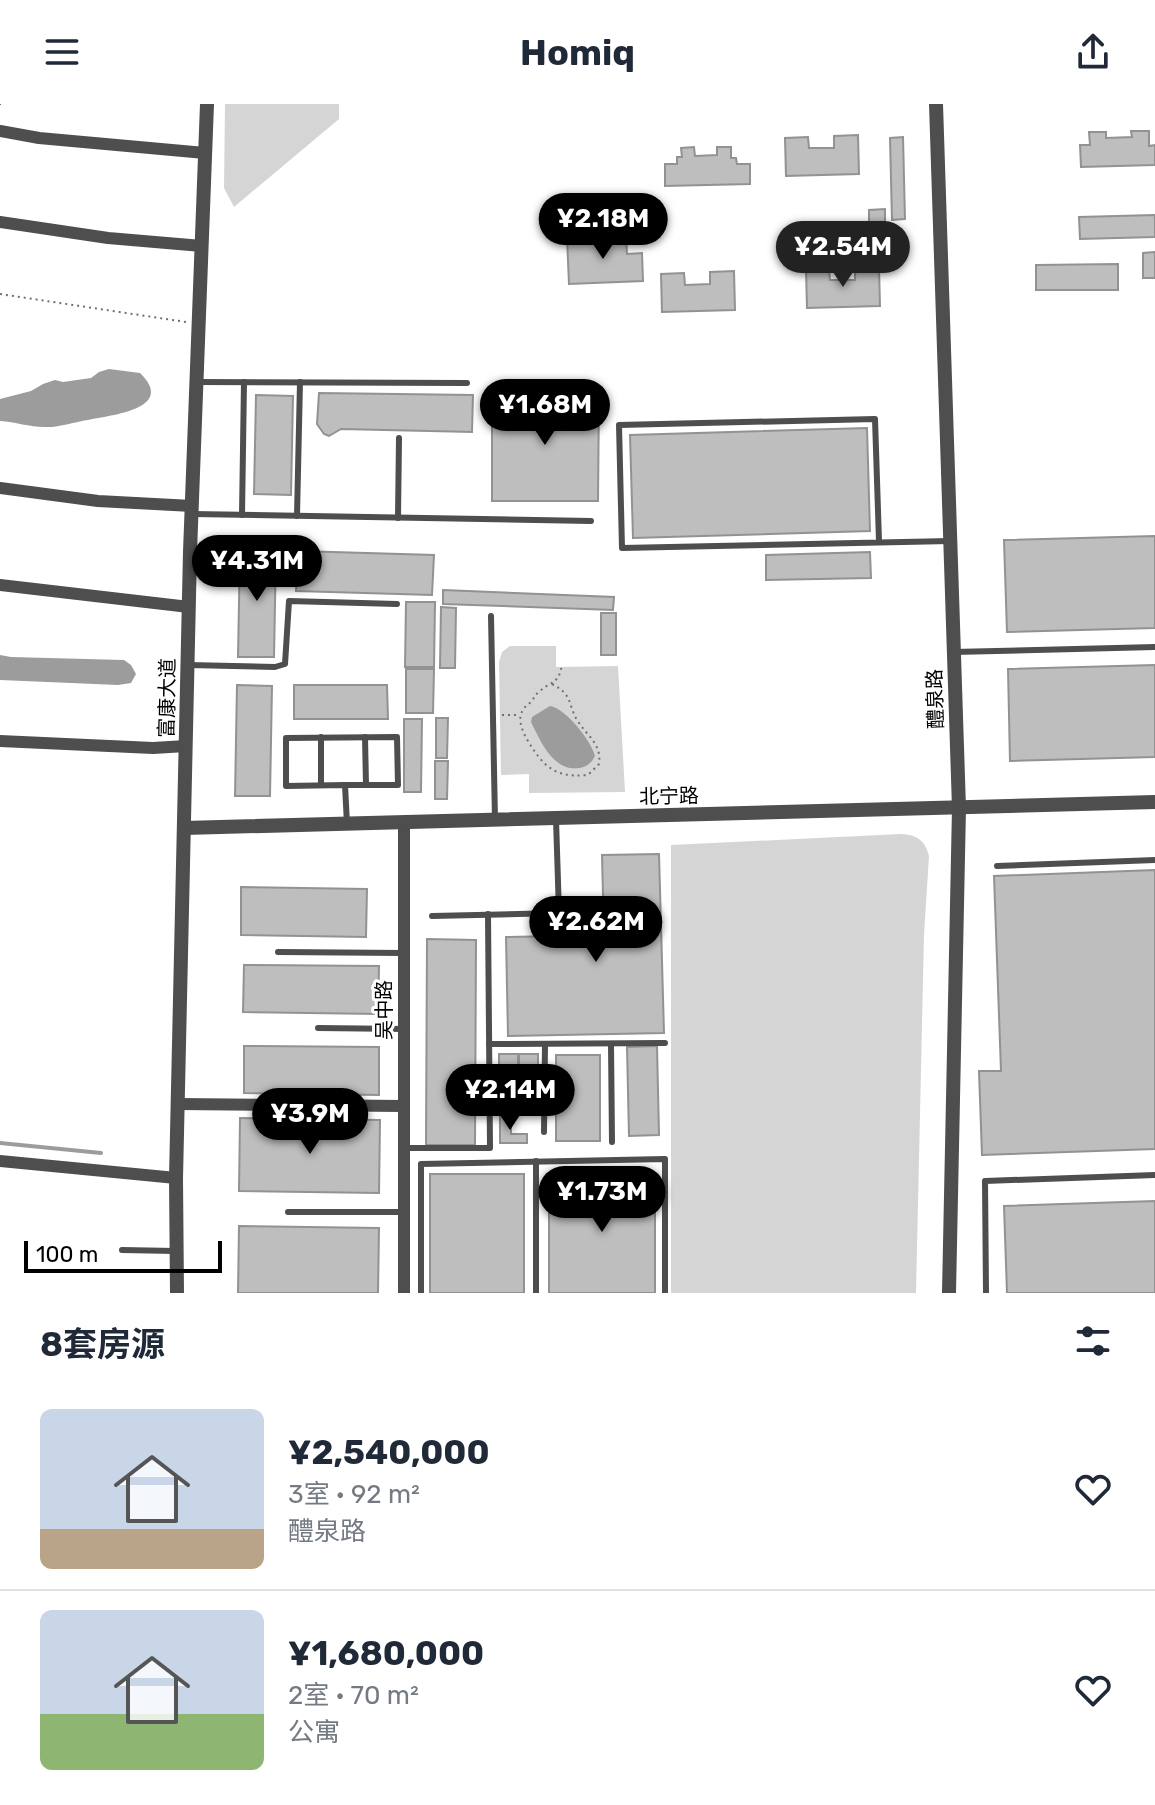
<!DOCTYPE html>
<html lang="zh">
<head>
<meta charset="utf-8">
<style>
	:root { --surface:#fff; --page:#f6f6f7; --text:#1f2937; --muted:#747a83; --line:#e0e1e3; --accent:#000 }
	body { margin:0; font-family:Rubik,"Noto Sans SC",sans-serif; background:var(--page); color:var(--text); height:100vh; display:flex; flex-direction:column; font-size:30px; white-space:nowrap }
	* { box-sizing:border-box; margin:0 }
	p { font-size:26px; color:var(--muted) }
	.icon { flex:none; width:44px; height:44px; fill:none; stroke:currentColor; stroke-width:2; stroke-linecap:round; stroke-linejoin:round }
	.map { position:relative; height:1189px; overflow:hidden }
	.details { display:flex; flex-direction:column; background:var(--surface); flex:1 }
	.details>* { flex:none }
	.scale { position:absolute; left:24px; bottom:20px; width:198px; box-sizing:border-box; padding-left:8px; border:4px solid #000; border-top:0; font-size:22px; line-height:28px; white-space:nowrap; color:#000; -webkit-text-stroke:6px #fff; paint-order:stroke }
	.price { position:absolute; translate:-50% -68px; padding:0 18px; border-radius:28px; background:var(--accent); color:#fff; font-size:26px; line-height:52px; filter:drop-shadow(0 2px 4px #0008) }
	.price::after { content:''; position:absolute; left:50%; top:48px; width:24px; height:18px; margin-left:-12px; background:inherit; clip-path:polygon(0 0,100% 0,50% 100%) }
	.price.on { background:#222; color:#fff }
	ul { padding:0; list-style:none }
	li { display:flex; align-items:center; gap:24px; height:200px; padding:0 40px }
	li+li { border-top:2px solid var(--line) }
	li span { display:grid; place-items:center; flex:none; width:224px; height:160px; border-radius:12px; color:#555 }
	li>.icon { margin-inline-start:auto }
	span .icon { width:96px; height:96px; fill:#fffc; stroke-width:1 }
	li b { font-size:34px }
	h2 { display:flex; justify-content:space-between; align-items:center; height:96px; padding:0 40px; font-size:34px }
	header { display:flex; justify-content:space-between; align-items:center; height:104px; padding:0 40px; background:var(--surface); font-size:36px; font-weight:700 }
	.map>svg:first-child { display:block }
	.green { fill:#d5d5d5 }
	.water { fill:#9c9c9c }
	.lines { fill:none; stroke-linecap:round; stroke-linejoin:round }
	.stream { stroke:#9c9c9c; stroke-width:4 }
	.building { fill:#bebebe; stroke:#929292; stroke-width:2 }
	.path { stroke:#707070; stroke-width:2; stroke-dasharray:2 4; stroke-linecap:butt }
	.service { stroke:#4e4e4e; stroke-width:6 }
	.minor { stroke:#4e4e4e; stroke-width:12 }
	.tertiary { stroke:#4e4e4e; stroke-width:14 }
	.labels { text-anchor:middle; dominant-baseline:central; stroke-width:6; stroke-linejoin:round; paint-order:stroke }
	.street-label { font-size:20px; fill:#000; stroke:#fff }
</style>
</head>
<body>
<header><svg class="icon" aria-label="menu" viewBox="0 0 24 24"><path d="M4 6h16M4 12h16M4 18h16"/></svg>Homiq<svg class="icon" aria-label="share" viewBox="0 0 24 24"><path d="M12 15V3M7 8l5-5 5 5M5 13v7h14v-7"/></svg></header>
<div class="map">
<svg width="1155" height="1189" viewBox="0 0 1155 1189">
	<rect width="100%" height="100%" fill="#fff"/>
	<!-- green -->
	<g class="green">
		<path d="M225 0H339V15L234 103 224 84Z"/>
		<path d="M510 542H556V563L618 562 625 688 529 689V670L501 671 499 558 502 548Z"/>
		<path d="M901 730C917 731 925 736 929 752L924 831 916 1189H671V741Z"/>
	</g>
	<!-- water -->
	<g class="water">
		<path d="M109 265 140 269C177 305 111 311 88 316 74 318 58 324 44 323 30 323 15 318 0 317V295L31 287 43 280 55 276 63 278 91 274 99 268Z"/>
		<path d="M0 551 11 553 124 556 131 561 136 570 131 579 118 581 0 576Z"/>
		<path d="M550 602C565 604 591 636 595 652 591 659 588 662 580 664 553 668 541 638 531 618L532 613Z"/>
	</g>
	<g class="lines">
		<!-- stream -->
		<path class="stream" d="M0 1039 101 1049"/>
	</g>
	<!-- building -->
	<g class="building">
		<path d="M1131 27H1149V42L1155 41V61L1081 63 1080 41H1090L1089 28H1106V34L1132 33Z"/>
		<path d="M858 31 859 70 786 72 785 34 808 33 809 44H834V32Z"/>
		<path d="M903 33 905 115 892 116 890 34Z"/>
		<path d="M694 43 695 52 717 51V43H731V54H736L737 60H750V80L665 82V60H677V53H682L681 44Z"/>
		<path d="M885 105V119H869V106Z"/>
		<path d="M1155 111V133L1080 135 1079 113Z"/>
		<path d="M626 132 627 150 642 149 643 177 569 180 567 134Z"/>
		<path d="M1155 148V174H1143V149Z"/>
		<path d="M1118 160V186H1036V161Z"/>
		<path d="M879 163 880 202 807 204 806 166 829 165 830 176H855V164Z"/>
		<path d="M734 167 735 206 662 208 661 170 684 169 685 181 710 180V168Z"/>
		<path d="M492 288 599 289 598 397H492Z"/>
		<path d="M319 289 473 291 472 328 341 325 329 332 324 330 317 320Z"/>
		<path d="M256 291 293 292 291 391 254 390Z"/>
		<path d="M867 324 870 427 633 434 630 331Z"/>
		<path d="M1155 432V524L1007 528 1004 436Z"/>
		<path d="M240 445 276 446 274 553H238Z"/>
		<path d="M298 447 434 451 432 491 296 487Z"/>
		<path d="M870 448 871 474 766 476V451Z"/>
		<path d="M443 486 614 493 613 506 443 500Z"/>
		<path d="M406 498H435L434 563H405Z"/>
		<path d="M441 503 456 504 455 564H440Z"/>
		<rect x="601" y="509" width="15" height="42"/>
		<path d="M1155 561V653L1010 657 1008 565Z"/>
		<path d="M406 565H434L433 609H406Z"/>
		<path d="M237 581 272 582 270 692H235Z"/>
		<path d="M294 581H387L388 615H294Z"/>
		<path d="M436 614H448L447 654H436Z"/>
		<path d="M404 615H422L421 688H404Z"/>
		<path d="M435 657H448L447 695H435Z"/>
		<path d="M659 750 664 929 508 932 506 833 604 831 602 751Z"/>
		<path d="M1155 766V1045L982 1051 979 967H1001L994 772Z"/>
		<path d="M241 783 367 785 366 833 241 831Z"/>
		<path d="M427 835 476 836 475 1041H426Z"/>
		<path d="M244 861 379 862 378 910 243 908Z"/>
		<path d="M244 942 379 943V991L244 989Z"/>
		<path d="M657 942 659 1031 629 1032 627 943Z"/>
		<rect x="499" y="950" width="19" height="57"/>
		<rect x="519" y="950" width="19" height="58"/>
		<rect x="556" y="951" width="44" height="86"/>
		<path d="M500 1012H511V1030H527V1039H500Z"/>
		<path d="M240 1014 380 1016 379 1089 239 1087Z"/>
		<rect x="430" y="1070" width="94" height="119"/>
		<rect x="549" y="1070" width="106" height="119"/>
		<path d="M1155 1097V1189H1007L1004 1102Z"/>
		<path d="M239 1122 379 1124 378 1189H238Z"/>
	</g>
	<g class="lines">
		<!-- path -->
		<g class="path">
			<path d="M0 1V0"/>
			<path d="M0 190 186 218"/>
			<path d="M552 580C573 591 567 598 577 616 587 632 602 640 599 660L588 671C566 673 552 670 538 652 530 641 514 619 523 606 525 602 529 600 532 597 535 592 535 591 540 587 553 576 559 580 562 560"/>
			<path d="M502 611H520"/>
		</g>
		<!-- service -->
		<g class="service">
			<path d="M197 278 467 279"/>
			<path d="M192 410 591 417"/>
			<path d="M242 411 244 278"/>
			<path d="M297 412 300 278"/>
			<path d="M398 414 399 334"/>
			<path d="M879 437 875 315 619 321 622 444 950 437"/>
			<path d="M491 512 495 716"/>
			<path d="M953 548 1155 543"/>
			<path d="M188 561 275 563 285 560 289 497 397 500"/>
			<path d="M365 633 366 681"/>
			<path d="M321 681V633"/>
			<path d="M345 681H398L397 633 286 634V682L345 681 347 720"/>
			<path d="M997 762 1155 756"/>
			<path d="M432 812 559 809 556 715"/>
			<path d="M278 848 403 849"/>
			<path d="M318 924 404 925"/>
			<path d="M489 940 665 939"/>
			<path d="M611 940 612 1038"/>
			<path d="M544 1028 545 940"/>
			<path d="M404 1044H490L488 810"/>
			<path d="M536 1057V1189"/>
			<path d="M288 1108H404"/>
			<path d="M122 1146 175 1147"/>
			<path d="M421 1189V1060L665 1055V1189"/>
			<path d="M986 1189 985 1077 1155 1071"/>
		</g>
		<!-- minor -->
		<g class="minor">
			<path d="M0 27 39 34 205 49"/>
			<path d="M0 118 108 134 202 142"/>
			<path d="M0 384 98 397 192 402"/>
			<path d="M0 481 189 503"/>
			<path d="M0 637 153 644 186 642"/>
			<path d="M178 1000 404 1002"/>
			<path d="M0 1057 176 1074"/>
			<path d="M404 1189V719"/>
		</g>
		<!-- tertiary -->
		<g class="tertiary">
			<path d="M936 0 959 704 949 1189"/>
			<path d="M184 724 1155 698"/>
			<path d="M177 1189 176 1074 190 448 207 0"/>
		</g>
	</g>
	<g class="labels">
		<!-- street labels -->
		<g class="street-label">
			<text transform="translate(167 594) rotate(-89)">富康大道</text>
			<text transform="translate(935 595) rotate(-92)">醴泉路</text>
			<text transform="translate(669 692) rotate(-1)">北宁路</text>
			<text transform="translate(384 906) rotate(-90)">吴中路</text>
		</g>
	</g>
</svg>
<div class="scale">100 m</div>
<b class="price" style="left:603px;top:157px">¥2.18M</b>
<b class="price on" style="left:843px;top:185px">¥2.54M</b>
<b class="price" style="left:545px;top:343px">¥1.68M</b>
<b class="price" style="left:257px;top:499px">¥4.31M</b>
<b class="price" style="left:596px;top:860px">¥2.62M</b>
<b class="price" style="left:510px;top:1028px">¥2.14M</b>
<b class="price" style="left:310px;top:1052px">¥3.9M</b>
<b class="price" style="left:602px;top:1130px">¥1.73M</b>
</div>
<section class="details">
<h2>8套房源<svg class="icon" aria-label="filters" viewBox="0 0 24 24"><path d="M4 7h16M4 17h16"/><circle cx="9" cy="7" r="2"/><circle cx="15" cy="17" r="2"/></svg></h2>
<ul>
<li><span style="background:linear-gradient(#c9d6e8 75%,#b9a48a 0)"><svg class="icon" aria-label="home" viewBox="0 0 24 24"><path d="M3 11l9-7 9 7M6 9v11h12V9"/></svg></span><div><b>¥2,540,000</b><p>3室 · 92 m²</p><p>醴泉路</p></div><svg class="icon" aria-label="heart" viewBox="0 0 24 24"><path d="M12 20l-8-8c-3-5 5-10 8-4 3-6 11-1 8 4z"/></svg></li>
<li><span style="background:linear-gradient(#c9d6e8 65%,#8fb573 0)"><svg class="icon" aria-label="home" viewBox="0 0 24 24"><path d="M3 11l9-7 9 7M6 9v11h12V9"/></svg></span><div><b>¥1,680,000</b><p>2室 · 70 m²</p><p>公寓</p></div><svg class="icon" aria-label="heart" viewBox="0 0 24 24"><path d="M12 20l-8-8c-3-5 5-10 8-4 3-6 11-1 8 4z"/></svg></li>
</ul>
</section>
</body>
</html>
